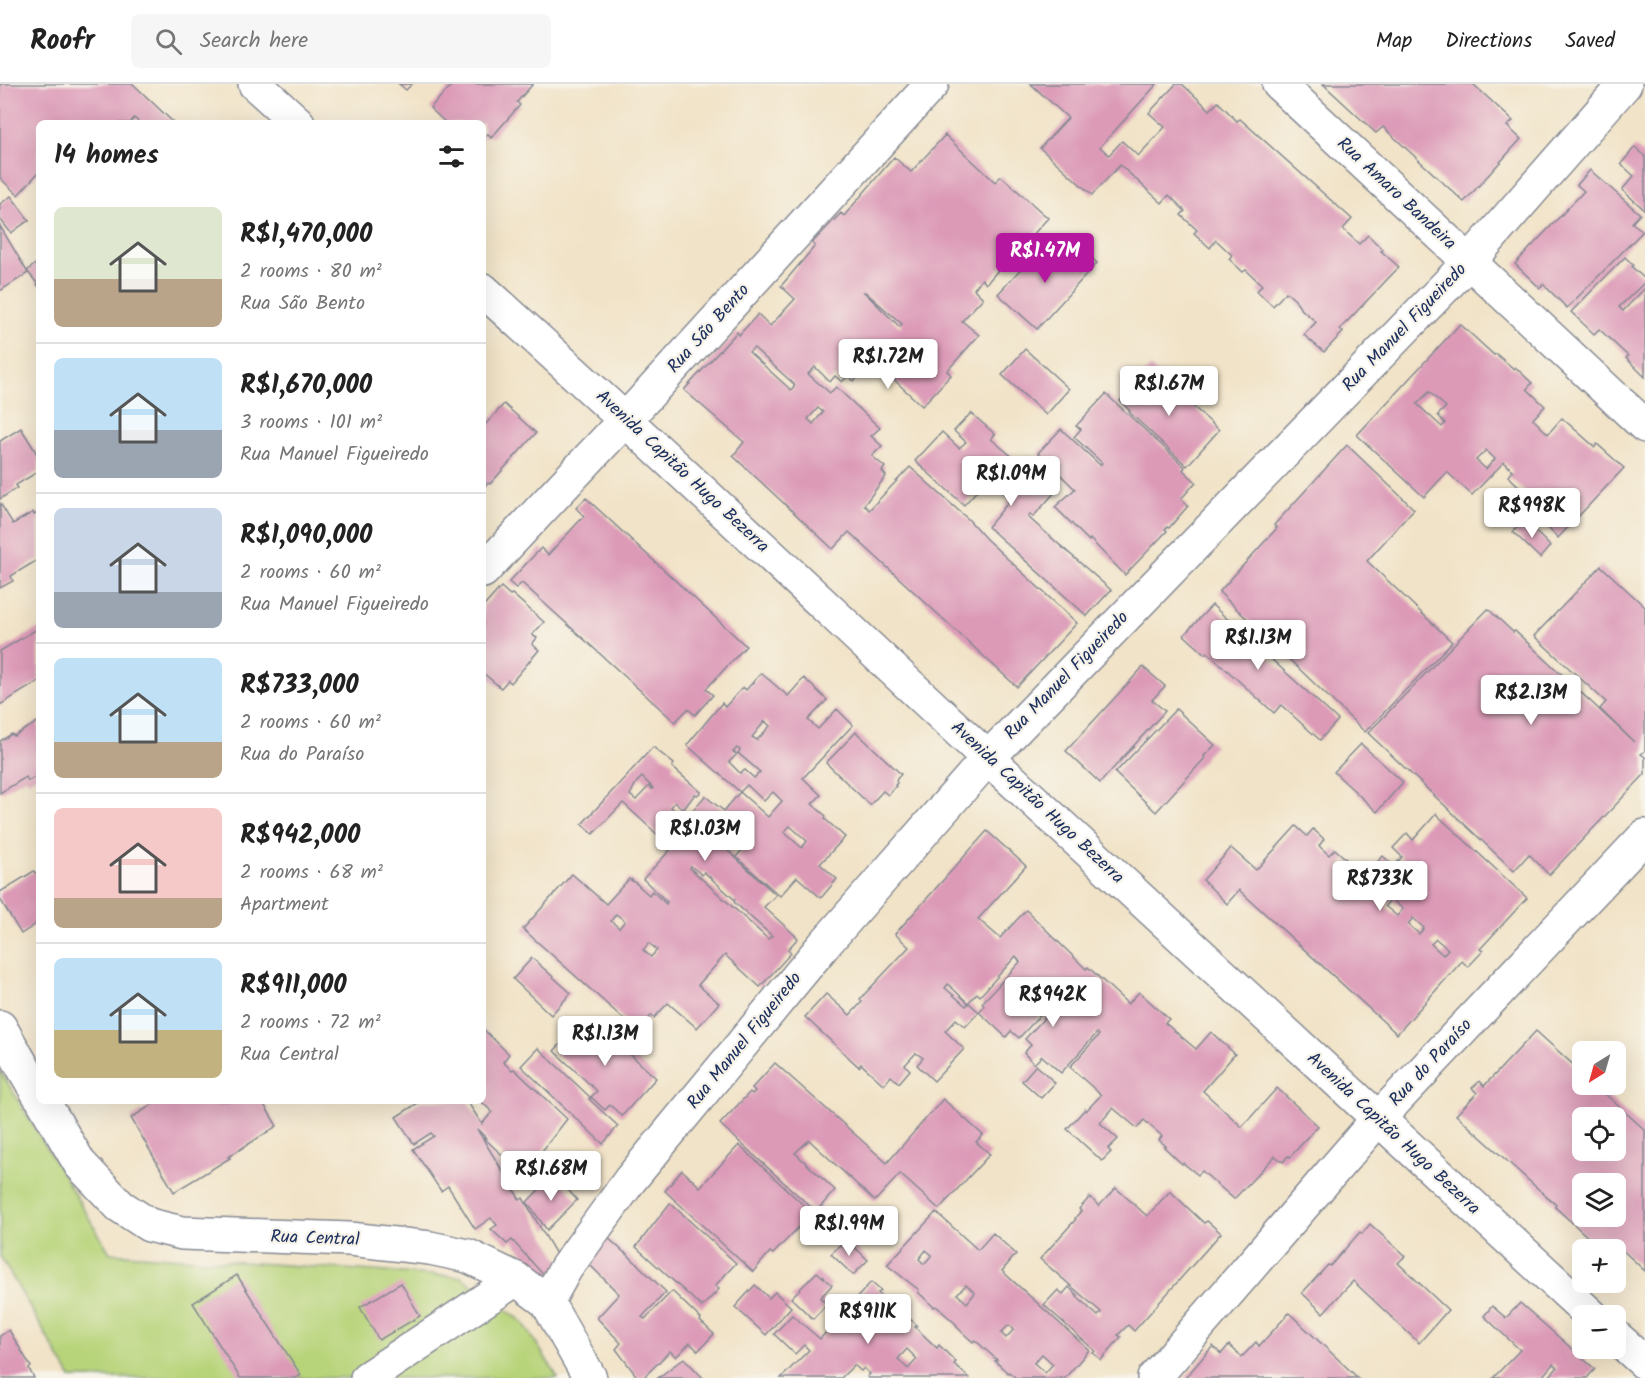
<!DOCTYPE html>
<html lang="en">
<head>
<meta charset="utf-8">
<style>
	:root { --surface:#fff; --page:#f6f6f6; --text:#222; --muted:#767676; --line:#e0e0e0; --accent:#b5179e }
	body { margin:0; font-family:Kalam,sans-serif; background:var(--page); color:var(--text); height:100vh; display:flex; flex-direction:column; font-size:22px; white-space:nowrap }
	* { box-sizing:border-box; margin:0 }
	p { font-size:20px; color:var(--muted) }
	.icon { flex:none; width:33px; height:33px; fill:none; stroke:currentColor; stroke-width:2; stroke-linecap:round; stroke-linejoin:round }
	.map { position:relative; flex:1; overflow:hidden }
	.panel { position:absolute; left:36px; top:36px; width:450px; height:984px; display:flex; flex-direction:column; background:var(--surface); border-radius:9px; box-shadow:0 6px 24px #0002 }
	.panel>* { flex:none }
	.needle { width:39px; rotate:217deg }
	.controls { position:absolute; left:1572px; top:957px; display:grid; gap:12px }
	.controls a { display:grid; place-items:center; width:54px; height:54px; border-radius:9px; background:var(--surface); box-shadow:0 6px 24px #0002; font-size:30px }
	.price { position:absolute; translate:-50% -51px; padding:0 14px; border-radius:6px; background:#fff; color:#222; font-size:20px; line-height:39px; filter:drop-shadow(0 2px 3px #0008) }
	.price::after { content:''; position:absolute; left:50%; top:36px; width:18px; height:14px; margin-left:-9px; background:inherit; clip-path:polygon(0 0,100% 0,50% 100%) }
	.price.selected { background:var(--accent); color:#fff }
	ul { padding:0; list-style:none }
	li { display:flex; align-items:center; gap:18px; height:150px; padding:0 18px }
	li+li { border-top:2px solid var(--line) }
	li span { display:grid; place-items:center; flex:none; width:168px; height:120px; border-radius:9px; color:#555 }
	li>.icon { margin-inline-start:auto }
	span .icon { width:72px; height:72px; fill:#fffc; stroke-width:1 }
	li b { font-size:26px }
	h2 { display:flex; justify-content:space-between; align-items:center; height:72px; padding:0 18px; font-size:26px }
	header { display:flex; align-items:center; gap:36px; box-sizing:border-box; height:84px; padding:0 30px; background:var(--surface); border-bottom:2px solid var(--line) }
	header strong { font-size:28px }
	nav { display:flex; gap:33px; margin-inline-start:auto; font-size:21px }
	.search { width:420px; height:54px; background:var(--page); display:flex; align-items:center; gap:15px; box-sizing:border-box; padding:0 21px; border-radius:9px; color:var(--muted); font-size:22px }
	.map>svg:first-child { display:block }
	.green { fill:#b8d47a; stroke:#6a826c; stroke-width:1.5 }
	.building { fill:#dc9ab7; fill-rule:evenodd }
	.lines { fill:none; stroke-linecap:round; stroke-linejoin:round }
	.minor-casing { stroke:#868992; stroke-width:36 }
	.minor { stroke:#fff; stroke-width:33 }
	.labels { text-anchor:middle; dominant-baseline:central; stroke-width:4.5; stroke-linejoin:round; paint-order:stroke }
	.street-label { font-size:18px; fill:#1b2f5e; stroke:#f7f3e8 }
</style>
</head>
<body>
<header>
<strong>Roofr</strong>
<div class="search"><svg class="icon" aria-label="search" viewBox="0 0 24 24"><circle cx="10" cy="10" r="6"/><path d="M15 15l6 6"/></svg>Search here</div>
<nav><a>Map</a><a>Directions</a><a>Saved</a></nav>
</header>
<div class="map">
<svg width="1645" height="1294" viewBox="0 0 1645 1294">
	<rect width="100%" height="100%" fill="#f7f3e8"/>
	<filter id="ink" filterUnits="userSpaceOnUse"><feTurbulence type="fractalNoise" baseFrequency=".0167" numOctaves="2"/><feDisplacementMap in="SourceGraphic" scale="12" xChannelSelector="R" yChannelSelector="G"/><feConvolveMatrix kernelMatrix="1 2 1 2 8 2 1 2 1" color-interpolation-filters="sRGB"/></filter>
	<filter id="wash" filterUnits="userSpaceOnUse"><feTurbulence type="fractalNoise" baseFrequency=".008" numOctaves="4" result="noise"/><feDisplacementMap in="SourceGraphic" scale="24" xChannelSelector="R" yChannelSelector="G"/><feGaussianBlur stdDeviation="1.35" result="paint"/><feColorMatrix in="noise" values="0 0 0 0 0 0 0 0 0 0 0 0 0 0 0 0 0 1.4 0 .05"/><feComposite in="paint" operator="in"/></filter>
	<g filter="url(#wash)">
		<rect width="100%" height="100%" fill="#f1e3c7"/>
		<!-- green -->
		<path class="green" d="M0 986 110 1169 461 1193 523 1238 558 1294H71L0 1172Z"/>
		<g id="blocks">
			<!-- building -->
			<g class="building">
				<path d="M0 0H133L174 39H140L134 34 130 39H39V88L18 111 0 94Z"/>
				<path d="M399 0H412L406 6Z"/>
				<path d="M453 0H533L517 18 520 21 491 54 488 50 483 55V39H446L430 24Z"/>
				<path d="M1031 0H1157L1100 63 1109 71 1122 57 1138 72 1165 43 1149 29 1176 0H1182L1210 26 1218 18 1237 37 1240 35 1352 135 1343 145 1359 160 1368 151 1383 166 1381 167 1399 183 1340 245 1343 248 1324 268 1304 251 1316 238 1300 224 1295 216 1286 208 1273 222 1257 207 1262 201 1246 186 1243 188 1229 175 1232 171 1216 156 1210 164 1194 149 1197 146 1181 131 1185 127 1169 111 1162 119 1120 81 1092 111 1040 64 1068 34Z"/>
				<path d="M1323 0H1473L1513 37 1507 42 1521 55 1464 118 1383 43 1376 49Z"/>
				<path d="M945 51 995 98 1001 92 1048 134 1010 176 1005 171 1002 174 1006 177 986 200 982 195 974 205 983 214 962 237 979 251 947 287 951 291 922 322 873 276 854 297 848 292 842 298 835 292 830 298 815 283 808 290 830 309 836 303 880 344 871 352 882 362 872 372 885 383 882 387 886 392 864 421 869 426 910 383 969 436 986 455 1077 539 1017 603 849 448 833 465 733 372 744 358 684 306 737 248 739 251 758 230 770 242 795 215 781 202 815 162 812 159 841 129 844 132 894 73 911 88ZM864 208H865L902 240 900 243ZM754 264 795 301 791 306 749 268ZM818 324 823 328 813 340 808 335Z"/>
				<path d="M1635 63 1645 72V126L1622 106 1634 92 1621 80Z"/>
				<path d="M1590 86 1640 130 1632 139 1643 147 1567 224 1543 200 1540 204 1515 180 1584 107 1577 101Z"/>
				<path d="M11 112 29 136 11 149 0 135V120Z"/>
				<path d="M0 142 28 189 0 207Z"/>
				<path d="M1043 160 1068 183 1074 177 1070 174 1080 163 1097 179 1037 245 998 210Z"/>
				<path d="M1625 173 1633 181 1632 183 1645 195V198L1619 223 1623 227 1645 204V293L1626 274 1628 272 1599 245 1594 250 1571 228Z"/>
				<path d="M39 177V203L37 200V199L27 187Z"/>
				<path d="M1460 240 1494 271 1496 270 1514 285 1515 283 1532 299 1527 305 1545 322 1533 335 1548 350 1562 334 1595 363 1597 360 1624 384 1558 454 1548 444 1555 436 1508 392 1513 387 1504 378 1472 411 1447 388 1424 413 1357 351ZM1429 308 1446 323 1438 331 1445 339 1442 343 1417 320ZM1486 366 1495 375 1486 385 1476 376Z"/>
				<path d="M1025 265 1069 305 1046 331 1002 291Z"/>
				<path d="M1150 283 1219 346 1187 382 1129 328 1130 327 1120 317Z"/>
				<path d="M1106 310 1185 383 1183 386 1196 398 1181 415 1188 422 1169 444 1167 443 1165 445 1167 447 1125 491 1090 455 1089 457 1055 423 1075 405 1038 369 1061 345 1100 381 1102 379 1074 353 1081 345 1076 342Z"/>
				<path d="M504 320 536 349 490 400 488 399 483 404V343Z"/>
				<path d="M971 329 995 350 991 355 1055 408 1033 433 1030 430 1028 433 1111 506 1087 532 988 443 1011 415 998 403 1001 400 991 391 964 421 915 377 942 348 959 364 966 358 954 347Z"/>
				<path d="M21 344 39 373V387L16 401 17 404 0 415V357Z"/>
				<path d="M1347 361 1414 425 1367 477 1452 558 1365 648 1219 508 1277 444 1274 441Z"/>
				<path d="M586 414 746 562 706 605 713 611 695 631 688 625 675 638 522 499 516 504 509 498 541 464 548 471 584 432 576 424Z"/>
				<path d="M0 419 13 440 33 428 34 431 39 428V475L11 492 13 497 0 504Z"/>
				<path d="M1524 436 1550 462 1540 474 1513 448Z"/>
				<path d="M1601 482 1645 523V667L1641 670 1645 673V690L1549 791 1529 770 1514 787 1368 649 1488 525 1513 548 1515 547 1634 658 1600 625 1606 618 1534 552Z"/>
				<path d="M501 503 510 511 512 510 544 538 532 551 537 554 532 560 539 566 511 599 508 596 501 604 483 589V520L485 521Z"/>
				<path d="M1212 521 1338 636 1320 656 1281 621 1274 629 1207 568 1205 570 1184 551Z"/>
				<path d="M39 544V597L0 621V567Z"/>
				<path d="M1143 583 1165 602 1152 616 1165 627 1100 699 1066 667Z"/>
				<path d="M761 589 788 612 804 594 827 616 808 636 818 645 837 625 853 641 803 694 821 711 812 720 826 732 825 735 845 753 820 780 837 795 821 814 797 793 780 812 736 773 753 754 728 731 712 752 776 811 764 823 798 854 788 865 791 869 760 903 725 871 698 901 719 919 697 944 668 919 654 934 652 931 637 947 523 845 572 790 606 820 629 795 632 797V796L649 811 652 807 666 820 667 818 643 795 672 764 623 719 593 750 582 740 653 663 674 680 672 683 701 708 697 711 695 710 683 726 675 718 671 723 682 733 684 731 697 744 700 742 688 732 705 712 724 727 740 708 687 661 722 619 725 623 743 603 746 606ZM765 637 770 642 757 656 752 653ZM737 664 740 666 738 669 760 688 754 694 745 686 740 689 729 678 737 670 733 668ZM642 693 653 704 652 705 649 702 636 716 630 711 636 699ZM747 701 764 717 773 708 782 717 768 733 740 708ZM790 742 807 757 802 764 784 748ZM691 782 702 791 704 788 735 816 734 818 772 852 768 855 690 784ZM616 830 625 837 619 844 611 837ZM649 859 657 866 651 873 643 866Z"/>
				<path d="M1176 625 1215 661 1204 672 1205 674 1156 728 1115 689Z"/>
				<path d="M39 637V691L28 697 26 693 0 709V657L12 650 14 652Z"/>
				<path d="M856 648 901 690 896 696 897 699 895 701 896 702 888 711 883 707 870 721 826 679Z"/>
				<path d="M1361 660 1403 698 1377 728 1334 688Z"/>
				<path d="M1436 730 1527 814 1480 865 1483 867 1468 883 1462 877 1397 950 1239 806 1227 820 1203 796 1231 764 1256 786 1296 742 1307 752 1313 745 1324 755 1319 762 1329 771 1335 765 1346 775 1341 781 1352 791 1357 785 1367 793 1374 786 1372 784 1383 772 1394 782 1402 773 1393 764 1407 749 1413 756ZM1369 795 1380 805 1375 811 1363 801ZM1391 815 1403 825 1397 832 1385 822ZM1413 834 1424 844 1419 850 1408 840ZM1436 855 1448 865 1443 871 1431 860Z"/>
				<path d="M987 747 1026 782 978 835 1000 854 1026 826 1086 885 1088 883 1128 920 1139 908 1169 935 1165 939 1196 965 1211 948 1235 970 1203 1007 1242 1043 1277 1004 1318 1042 1290 1073 1288 1072 1283 1078 1275 1072 1234 1115 1202 1087 1198 1091 1183 1079 1182 1080 1164 1063 1166 1062 1159 1056 1162 1052 1144 1036 1137 1044 1113 1024 1100 1039 1118 1055 1108 1065 1111 1068 1102 1077 1067 1045 1085 1025 1086 1027 1101 1011 1070 983 1099 951 1097 949 1061 989 1042 972 1034 980 1024 969 1031 961 1025 955 1062 915 1060 913 1058 915 1057 913 1019 954 1011 947 1006 953 979 928 965 943 956 935 945 947 964 965 934 997 917 981 923 974 916 969 905 981 910 986 899 999 891 992 884 1001 861 980 859 983 805 933 826 910 850 931 862 918 860 915 909 863 895 850ZM1016 872 1020 878 982 919 984 922 979 928 969 919 966 922 945 904 948 900 968 919 977 909 980 912Z"/>
				<path d="M34 787 37 791 39 789V838L21 850 0 815V808Z"/>
				<path d="M532 874 571 909 551 931 513 895Z"/>
				<path d="M577 935 590 946 596 939 656 994 622 1032 610 1021 605 1026 591 1013 597 1007 554 967 568 952 565 949Z"/>
				<path d="M483 945 509 970 503 978 512 986 514 985 567 1035 539 1071 548 1080 528 1101 510 1085 514 1082 484 1054H486L477 1045 520 1116 523 1114 563 1182 548 1196 512 1156 507 1160 491 1145 497 1141 491 1134 475 1145 448 1102 441 1107 413 1065 434 1052 431 1049 414 1060 396 1033 421 1017H467L482 1040 492 1028 481 1017H483Z"/>
				<path d="M1536 947 1578 985 1582 979V1000H1612L1604 1009 1645 1046V1187L1617 1161 1613 1166H1602L1555 1123 1556 1121 1456 1031 1477 1009 1472 1004 1480 997 1484 1002ZM1582 1034H1616V1066H1582ZM1582 1100H1616V1132H1582Z"/>
				<path d="M538 964 591 1014 589 1015 618 1042 603 1060 521 982Z"/>
				<path d="M775 979 887 1079 943 1015 983 1051 976 1058 990 1070 939 1125 900 1090 875 1117 809 1056 795 1069 835 1106 816 1128 720 1040 750 1008 752 1010 755 1007 752 1004Z"/>
				<path d="M1616 979 1624 987 1616 996Z"/>
				<path d="M1036 981 1055 999 1041 1014 1022 997Z"/>
				<path d="M158 1017H262L277 1042 228 1073 230 1074 174 1108 131 1034Z"/>
				<path d="M739 1061 812 1129 773 1170 770 1168 753 1188 665 1107 682 1086 700 1103Z"/>
				<path d="M554 1090 577 1116 547 1146 527 1118Z"/>
				<path d="M1116 1104 1147 1132 1170 1107 1204 1139 1207 1137 1221 1149 1134 1247 1128 1241 1118 1251 1121 1253 1101 1276 1093 1269 1095 1267 1044 1221 1058 1206 1063 1210 1069 1203 1078 1212 1077 1213 1098 1232 1101 1228 1040 1175 1076 1135 1075 1134 1081 1127 1079 1125 1090 1113 1099 1122Z"/>
				<path d="M670 1119 736 1179 715 1202 719 1205 702 1223 636 1163Z"/>
				<path d="M936 1128 978 1166 993 1149 1016 1170 1002 1187 1089 1266 1065 1294H1016L1009 1288 1008 1289 995 1277 997 1276 975 1256 973 1258 964 1250 956 1242 957 1241 936 1222 934 1223 918 1208 919 1206 887 1181ZM926 1166 932 1171 924 1180 919 1175ZM966 1201 975 1209 967 1219 957 1210ZM1009 1241 1014 1245 1006 1254 1001 1249ZM1042 1270 1053 1280 1045 1289 1034 1279Z"/>
				<path d="M1370 1140 1405 1172 1398 1179 1448 1226 1419 1259 1353 1197 1323 1229 1302 1209 1328 1181 1330 1182 1360 1148 1362 1150Z"/>
				<path d="M606 1152 626 1170V1169L666 1208 642 1233 645 1235 672 1207 701 1235 700 1237 714 1250 698 1267 690 1259 676 1273 670 1267 643 1294H638L616 1265 621 1259 597 1234 619 1210 585 1176Z"/>
				<path d="M846 1155 868 1176 853 1191 831 1170Z"/>
				<path d="M817 1188 832 1201 820 1214 827 1220 813 1235 791 1214Z"/>
				<path d="M237 1191 266 1237 301 1291 296 1294H240L222 1265 193 1219Z"/>
				<path d="M871 1198 881 1207 878 1209 900 1229 902 1227 909 1234 917 1241 915 1243 937 1264 939 1261 956 1278 954 1280 969 1294H868L867 1293 870 1290 864 1284 861 1287 854 1281 841 1294H781L809 1266 804 1261 795 1270 774 1250 792 1231 820 1255ZM868 1230 878 1239 869 1249 860 1240ZM907 1265 917 1275 908 1285 898 1275Z"/>
				<path d="M401 1199 420 1232 379 1256 360 1223Z"/>
				<path d="M755 1201 769 1214 775 1208 791 1223 766 1251 735 1223Z"/>
				<path d="M1520 1219 1595 1285 1587 1294H1548L1557 1284 1553 1280 1541 1294H1493L1520 1266 1484 1232 1492 1222 1506 1234Z"/>
				<path d="M1289 1229 1358 1294H1185L1213 1262 1221 1270 1229 1261 1242 1273 1256 1258 1259 1262Z"/>
				<path d="M9 1246 31 1283 29 1285 34 1294H0V1252Z"/>
				<path d="M684 1274 703 1294H658Z"/>
			</g>
		</g>
	</g>
	<g filter="url(#ink)">
		<use href="#blocks" fill-opacity="0" stroke="#868992" stroke-width="1.5"/>
		<g class="lines">
			<defs>
				<g id="minor">
					<path d="M255 0 298 39"/>
					<path d="M1279 0 1645 342"/>
					<path d="M483 206C654 360 821 519 990 676 1190 862 1390 1048 1592 1232"/>
					<path d="M483 487 626 335 932 0"/>
					<path d="M0 943 39 1011"/>
					<path d="M43 1017 80 1080 120 1122 149 1141 182 1149 350 1155 430 1164 468 1172 516 1195 547 1218 590 1294"/>
					<path d="M547 1218 566 1184 630 1096 823 862 988 674 1469 178 1625 0"/>
					<path d="M1616 1253 1645 1279"/>
					<path d="M367 1294 516 1195"/>
					<path d="M1154 1294 1377 1036 1645 752"/>
				</g>
			</defs>
			<!-- minor casing -->
			<use href="#minor" class="minor-casing"/>
			<!-- minor -->
			<use href="#minor" class="minor"/>
		</g>
	</g>
	<g class="labels">
		<!-- street labels -->
		<g class="street-label">
			<text transform="translate(1396 110) rotate(43)">Rua Amaro Bandeira</text>
			<text transform="translate(1405 244) rotate(-46)">Rua Manuel Figueiredo</text>
			<text transform="translate(709 245) rotate(-48)">Rua São Bento</text>
			<text transform="translate(682 388) rotate(43)">Avenida Capitão Hugo Bezerra</text>
			<text transform="translate(1067 592) rotate(-46)">Rua Manuel Figueiredo</text>
			<text transform="translate(1037 719) rotate(43)">Avenida Capitão Hugo Bezerra</text>
			<text transform="translate(745 957) rotate(-51)">Rua Manuel Figueiredo</text>
			<text transform="translate(1431 979) rotate(-47)">Rua do Paraíso</text>
			<text transform="translate(1393 1050) rotate(43)">Avenida Capitão Hugo Bezerra</text>
			<text transform="translate(315 1155) rotate(2)">Rua Central</text>
		</g>
	</g>
</svg>
<div class="controls">
<a><svg class="needle" viewBox="-14 -14 28 28"><path d="M0-13l5 13h-10z" fill="#e53935"/><path d="M0 13l5-13h-10z" fill="#767676"/></svg></a>
<a><svg class="icon" aria-label="locate" viewBox="0 0 24 24"><circle cx="12" cy="12" r="6"/><path d="M12 2v4M12 18v4M2 12h4M18 12h4"/></svg></a>
<a><svg class="icon" aria-label="layers" viewBox="0 0 24 24"><path d="M12 4l9 5-9 5-9-5zM3 14l9 5 9-5"/></svg></a>
<a>+</a>
<a>−</a>
</div>
<b class="price selected" style="left:1045px;top:200px">R$1.47M</b>
<b class="price" style="left:888px;top:306px">R$1.72M</b>
<b class="price" style="left:1169px;top:333px">R$1.67M</b>
<b class="price" style="left:1011px;top:423px">R$1.09M</b>
<b class="price" style="left:1532px;top:455px">R$998K</b>
<b class="price" style="left:1258px;top:587px">R$1.13M</b>
<b class="price" style="left:1531px;top:642px">R$2.13M</b>
<b class="price" style="left:705px;top:778px">R$1.03M</b>
<b class="price" style="left:1380px;top:828px">R$733K</b>
<b class="price" style="left:1053px;top:944px">R$942K</b>
<b class="price" style="left:605px;top:983px">R$1.13M</b>
<b class="price" style="left:551px;top:1118px">R$1.68M</b>
<b class="price" style="left:849px;top:1173px">R$1.99M</b>
<b class="price" style="left:868px;top:1261px">R$911K</b>
<section class="panel">
<h2>14 homes<svg class="icon" aria-label="filters" viewBox="0 0 24 24"><path d="M4 7h16M4 17h16"/><circle cx="9" cy="7" r="2"/><circle cx="15" cy="17" r="2"/></svg></h2>
<ul>
<li><span style="background:linear-gradient(#dfe7d0 60%,#b9a48a 0)"><svg class="icon" aria-label="home" viewBox="0 0 24 24"><path d="M3 11l9-7 9 7M6 9v11h12V9"/></svg></span><div><b>R$1,470,000</b><p>2 rooms · 80 m²</p><p>Rua São Bento</p></div></li>
<li><span style="background:linear-gradient(#bfe0f5 60%,#9aa5b1 0)"><svg class="icon" aria-label="home" viewBox="0 0 24 24"><path d="M3 11l9-7 9 7M6 9v11h12V9"/></svg></span><div><b>R$1,670,000</b><p>3 rooms · 101 m²</p><p>Rua Manuel Figueiredo</p></div></li>
<li><span style="background:linear-gradient(#c9d6e8 70%,#9aa5b1 0)"><svg class="icon" aria-label="home" viewBox="0 0 24 24"><path d="M3 11l9-7 9 7M6 9v11h12V9"/></svg></span><div><b>R$1,090,000</b><p>2 rooms · 60 m²</p><p>Rua Manuel Figueiredo</p></div></li>
<li><span style="background:linear-gradient(#bfe0f5 70%,#b9a48a 0)"><svg class="icon" aria-label="home" viewBox="0 0 24 24"><path d="M3 11l9-7 9 7M6 9v11h12V9"/></svg></span><div><b>R$733,000</b><p>2 rooms · 60 m²</p><p>Rua do Paraíso</p></div></li>
<li><span style="background:linear-gradient(#f6c9c9 75%,#b9a48a 0)"><svg class="icon" aria-label="home" viewBox="0 0 24 24"><path d="M3 11l9-7 9 7M6 9v11h12V9"/></svg></span><div><b>R$942,000</b><p>2 rooms · 68 m²</p><p>Apartment</p></div></li>
<li><span style="background:linear-gradient(#bfe0f5 60%,#c2b280 0)"><svg class="icon" aria-label="home" viewBox="0 0 24 24"><path d="M3 11l9-7 9 7M6 9v11h12V9"/></svg></span><div><b>R$911,000</b><p>2 rooms · 72 m²</p><p>Rua Central</p></div></li>
</ul>
</section>
</div>
</body>
</html>
